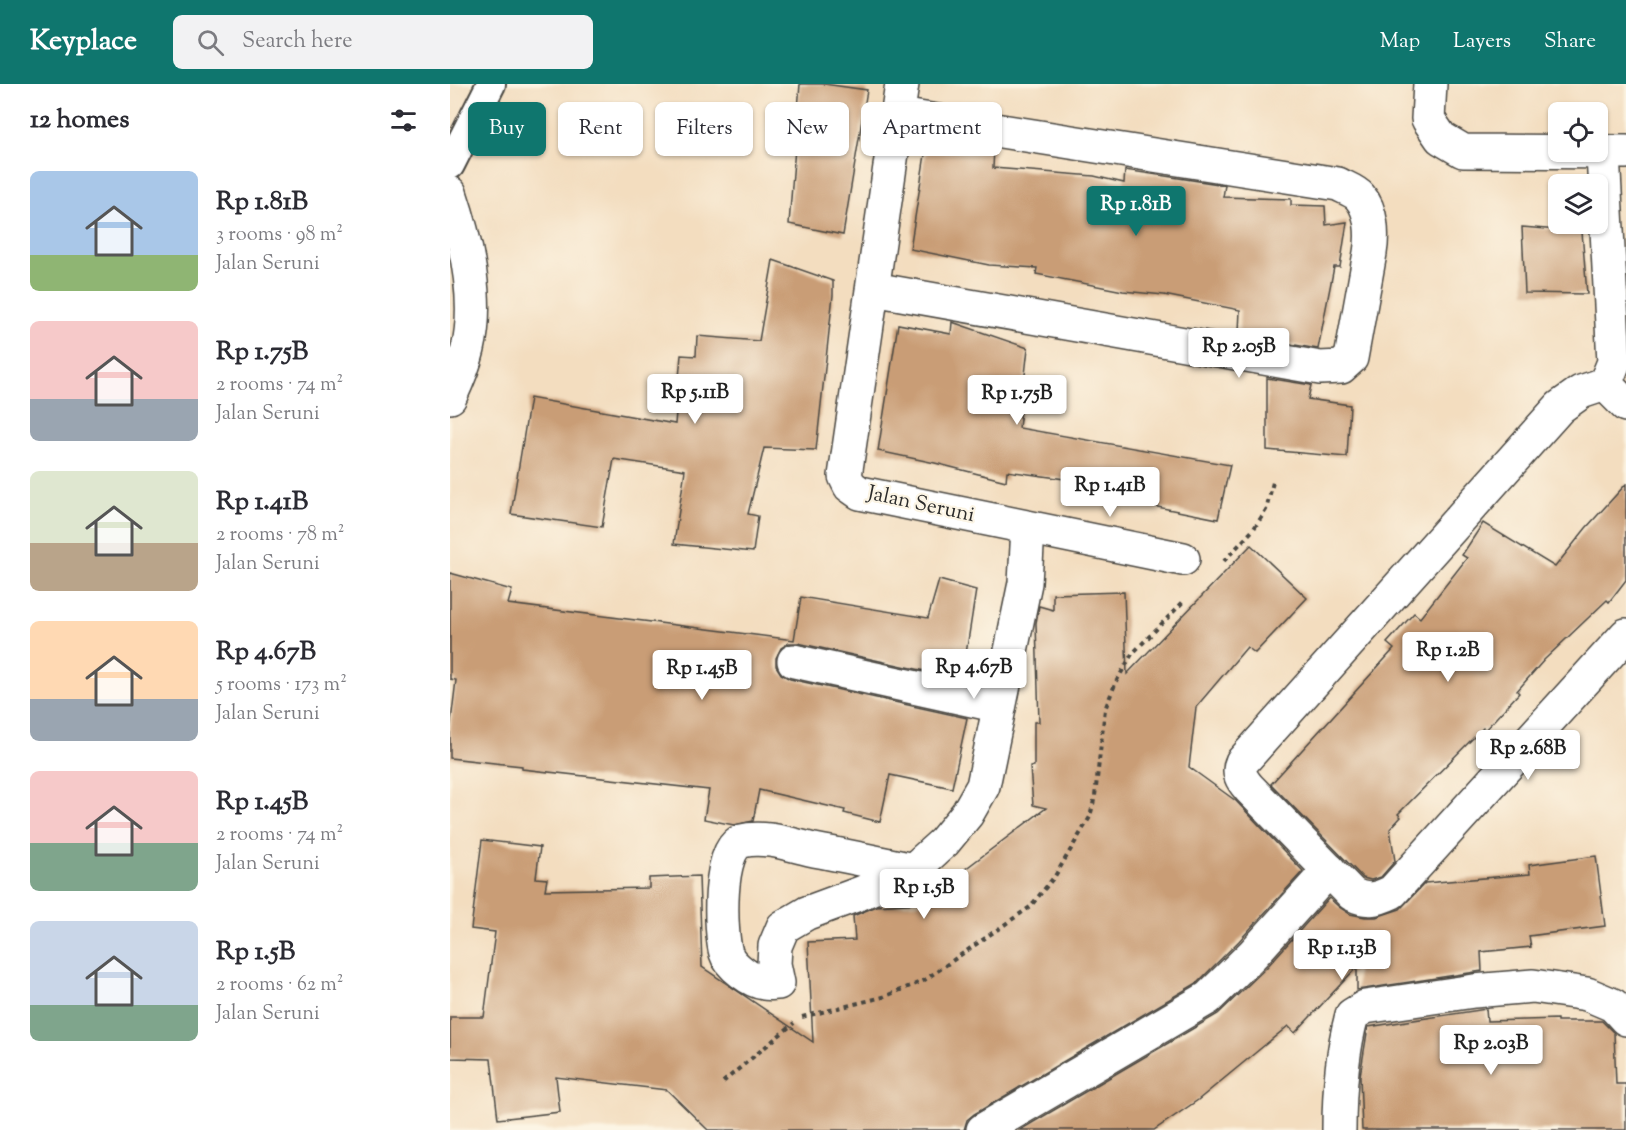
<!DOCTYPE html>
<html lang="en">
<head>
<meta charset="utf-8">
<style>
	:root { --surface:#fff; --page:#f2f2f3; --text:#2b2b33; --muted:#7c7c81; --accent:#0f766e }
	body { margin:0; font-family:"Sorts Mill Goudy",serif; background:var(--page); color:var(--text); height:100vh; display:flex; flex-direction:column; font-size:22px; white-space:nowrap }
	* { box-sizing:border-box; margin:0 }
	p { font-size:20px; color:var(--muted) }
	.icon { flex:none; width:33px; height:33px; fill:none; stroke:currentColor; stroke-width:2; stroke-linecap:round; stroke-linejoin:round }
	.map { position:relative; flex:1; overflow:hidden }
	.sheet { display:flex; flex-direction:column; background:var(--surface); width:450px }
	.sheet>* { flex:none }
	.hud { position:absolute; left:18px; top:18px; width:570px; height:54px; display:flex; gap:12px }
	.buttons { position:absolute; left:1098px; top:18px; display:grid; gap:12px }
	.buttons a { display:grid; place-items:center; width:60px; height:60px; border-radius:9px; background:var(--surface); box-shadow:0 2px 4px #0004; font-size:30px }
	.price { position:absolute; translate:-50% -51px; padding:0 14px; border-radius:6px; background:#fff; color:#222; font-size:20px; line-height:39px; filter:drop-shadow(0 2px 3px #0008) }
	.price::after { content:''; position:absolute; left:50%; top:36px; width:18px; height:14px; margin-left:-9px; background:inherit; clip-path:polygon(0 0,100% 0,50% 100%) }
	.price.on { background:var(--accent); color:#fff }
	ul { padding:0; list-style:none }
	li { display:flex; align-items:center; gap:18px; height:150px; padding:0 30px }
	li span { display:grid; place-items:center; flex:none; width:168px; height:120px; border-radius:9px; color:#555 }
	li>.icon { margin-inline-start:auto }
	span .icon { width:72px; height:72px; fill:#fffc; stroke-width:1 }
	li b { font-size:26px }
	h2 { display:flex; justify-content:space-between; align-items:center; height:72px; padding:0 30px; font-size:26px }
	.chip { padding:0 21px; border-radius:9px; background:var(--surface); box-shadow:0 2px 4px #0004; font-size:21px; line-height:54px }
	.chip.on { background:var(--accent); color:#fff }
	header { display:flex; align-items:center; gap:36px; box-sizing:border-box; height:84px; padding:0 30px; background:var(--accent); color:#fff }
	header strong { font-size:28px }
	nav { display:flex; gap:33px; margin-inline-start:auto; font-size:21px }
	.search { width:420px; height:54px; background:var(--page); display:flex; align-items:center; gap:15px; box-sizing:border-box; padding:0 21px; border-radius:9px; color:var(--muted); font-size:22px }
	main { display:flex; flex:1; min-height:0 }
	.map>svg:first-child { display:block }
	.building { fill:#c99d76 }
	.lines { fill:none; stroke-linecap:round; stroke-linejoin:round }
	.service-casing { stroke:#494641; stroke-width:32 }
	.minor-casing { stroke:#494641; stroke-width:36 }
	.tertiary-casing { stroke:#494641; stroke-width:36 }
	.path { stroke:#494641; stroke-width:4; stroke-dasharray:4.5 4.5; stroke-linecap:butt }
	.service { stroke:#fff; stroke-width:28 }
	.minor { stroke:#fff; stroke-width:33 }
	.tertiary { stroke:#fff; stroke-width:33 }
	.labels { text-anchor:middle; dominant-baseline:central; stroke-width:4.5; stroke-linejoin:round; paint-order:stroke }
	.street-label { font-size:21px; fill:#2b2b2b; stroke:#fcf5e5 }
</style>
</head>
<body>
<header>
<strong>Keyplace</strong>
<div class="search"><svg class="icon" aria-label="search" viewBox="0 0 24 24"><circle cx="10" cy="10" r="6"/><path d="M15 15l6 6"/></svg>Search here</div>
<nav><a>Map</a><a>Layers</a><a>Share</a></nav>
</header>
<main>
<section class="sheet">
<h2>12 homes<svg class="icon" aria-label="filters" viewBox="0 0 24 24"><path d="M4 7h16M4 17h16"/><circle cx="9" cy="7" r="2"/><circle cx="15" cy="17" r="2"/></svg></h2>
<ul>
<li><span style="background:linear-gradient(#a9c7e8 70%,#8fb573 0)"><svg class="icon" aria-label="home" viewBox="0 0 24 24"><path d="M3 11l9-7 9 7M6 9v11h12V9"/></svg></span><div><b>Rp 1.81B</b><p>3 rooms · 98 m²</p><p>Jalan Seruni</p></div></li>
<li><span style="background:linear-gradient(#f6c9c9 65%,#9aa5b1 0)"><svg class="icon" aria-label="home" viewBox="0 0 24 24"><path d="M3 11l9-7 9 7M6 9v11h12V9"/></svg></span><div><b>Rp 1.75B</b><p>2 rooms · 74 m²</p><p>Jalan Seruni</p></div></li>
<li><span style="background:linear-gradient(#dfe7d0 60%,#b9a48a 0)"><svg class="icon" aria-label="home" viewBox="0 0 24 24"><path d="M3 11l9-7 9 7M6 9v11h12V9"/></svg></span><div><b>Rp 1.41B</b><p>2 rooms · 78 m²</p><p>Jalan Seruni</p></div></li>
<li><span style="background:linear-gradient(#ffd9b3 65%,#9aa5b1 0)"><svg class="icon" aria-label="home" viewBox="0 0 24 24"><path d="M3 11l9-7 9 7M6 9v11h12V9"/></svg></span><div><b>Rp 4.67B</b><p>5 rooms · 173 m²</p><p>Jalan Seruni</p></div></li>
<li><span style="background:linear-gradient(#f6c9c9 60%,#7fa58c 0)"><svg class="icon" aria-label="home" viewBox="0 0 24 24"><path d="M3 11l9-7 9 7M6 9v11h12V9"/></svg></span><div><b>Rp 1.45B</b><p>2 rooms · 74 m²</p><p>Jalan Seruni</p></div></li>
<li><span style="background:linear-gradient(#c9d6e8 70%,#7fa58c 0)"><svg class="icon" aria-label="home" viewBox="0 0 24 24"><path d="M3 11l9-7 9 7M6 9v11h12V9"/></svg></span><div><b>Rp 1.5B</b><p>2 rooms · 62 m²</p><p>Jalan Seruni</p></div></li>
</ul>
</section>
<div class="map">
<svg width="1176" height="1046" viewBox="0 0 1176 1046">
	<rect width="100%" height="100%" fill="#fcf5e5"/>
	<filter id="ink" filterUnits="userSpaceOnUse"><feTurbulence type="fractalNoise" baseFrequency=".0167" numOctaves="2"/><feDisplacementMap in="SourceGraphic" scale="12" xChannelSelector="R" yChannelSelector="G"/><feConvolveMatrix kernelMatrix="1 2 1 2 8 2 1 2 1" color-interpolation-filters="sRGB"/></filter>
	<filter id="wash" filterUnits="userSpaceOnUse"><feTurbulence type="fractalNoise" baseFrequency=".008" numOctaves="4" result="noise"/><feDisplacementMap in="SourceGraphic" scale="24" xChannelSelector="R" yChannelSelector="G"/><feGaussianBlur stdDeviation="1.35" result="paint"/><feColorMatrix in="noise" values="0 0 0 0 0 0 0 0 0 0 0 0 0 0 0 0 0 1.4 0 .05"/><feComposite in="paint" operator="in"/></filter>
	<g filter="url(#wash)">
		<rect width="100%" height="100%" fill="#f3ddbf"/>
		<g id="blocks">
			<!-- building -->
			<g class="building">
				<path d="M350 0H374L417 6 393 151 339 140Z"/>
				<path d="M477 58 544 65 543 84 644 92 674 99 675 86 775 101 773 113 841 115V121L875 122 876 141 897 138 890 183H884L868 265 817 256V249L789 248 790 226 714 211 673 207 586 190 587 184 539 181 460 165Z"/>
				<path d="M1072 143 1132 148 1137 210 1075 209Z"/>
				<path d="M323 176 383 197V211L366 366 314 364 298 430 308 432 303 468 224 460 235 386 164 375 152 443 61 430 80 314 225 340 231 271 246 272 247 252 309 257Z"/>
				<path d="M502 238 578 264 569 344 780 381 768 435 692 420 693 415 655 410 657 401 557 387 556 397 485 379 428 367 448 240 501 250Z"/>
				<path d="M817 294 861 301 858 315 900 321 897 373 817 366Z"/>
				<path d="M1176 400V496L1159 518 1157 516 1094 576 1067 607 1069 609 1035 646 1033 644 948 730 951 733 940 745 945 777 931 793 921 796 913 794 821 700 944 565 937 559 964 529 970 534 1017 474 1012 471 1033 439 1105 483 1136 444Z"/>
				<path d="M801 461 857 514 805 569 797 563 746 623 739 683 786 717 853 787 789 857 747 899 524 1030 517 1036 514 1046H258L217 1006 106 993 110 1028 48 1035 41 975 0 974V933H34L45 848 21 845 32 756 90 763 86 794 97 795 95 806 199 804V794L249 792 252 883 363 958 358 858 405 856 403 832 427 822 470 819 596 724 583 721 580 683 584 682V638H589L586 539 589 522 603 526V510L674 508 677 590Z"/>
				<path d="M0 489 62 506 58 520 344 556 351 513 478 534 489 496 526 506 512 595 348 559H339L331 564 326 574V582L331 590 340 595 517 634 502 704 440 691 430 738 394 729 395 726 309 706 303 737 284 741 254 735 259 706 72 685V682L0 674V646L6 596 0 595Z"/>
				<path d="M1146 772 1155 842 1079 852 1081 863 1031 868 1032 887 907 906V883L845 949 838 942 748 1016 704 1046H570L768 930 817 883 879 814 889 823 900 830 915 833H926L950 825 975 799 1080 790 1079 781Z"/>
				<path d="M1036 925 1037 937 1107 935V937H1152L1164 949 1166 1000H1176V1046H912L910 992 918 943Z"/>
			</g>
		</g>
	</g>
	<g filter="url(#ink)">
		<use href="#blocks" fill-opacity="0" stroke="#494641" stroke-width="1.5"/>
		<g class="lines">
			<defs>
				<path id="service" d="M0 81 41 0"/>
				<g id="minor">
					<path d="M452 0 395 392 400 402 410 409 733 475"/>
					<path d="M980 0 978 35 991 54 1013 67 1176 68"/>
					<path d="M1153 70 1164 278 1155 300 1176 321"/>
					<path d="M423 205 870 284 891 283 901 274 920 169C923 151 922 127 910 113 905 107 895 104 888 100L449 31"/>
					<path d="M1155 300 1131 308 1110 323 792 678C787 689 792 696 799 704L902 810C918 818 927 815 942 808L1176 551"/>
					<path d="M344 577 549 622"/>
					<path d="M463 786C430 779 397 772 364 766 342 761 314 751 292 757 267 764 270 849 276 869 280 882 301 897 314 899 319 900 324 899 328 899L324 880 325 862 333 843 357 829 411 809 463 786 494 758 517 730 533 702 575 499 578 444"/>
					<path d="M533 1046 758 914 803 870 879 786"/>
					<path d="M889 1046C889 1008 892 968 902 931L915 923 1024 907 1083 902 1137 910 1163 921 1176 935"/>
				</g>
				<path id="tertiary" d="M0 109C16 157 30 215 18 265 14 282 7 298 0 313"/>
			</defs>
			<!-- service casing -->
			<use href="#service" class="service-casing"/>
			<!-- minor casing -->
			<use href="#minor" class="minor-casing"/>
			<!-- tertiary casing -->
			<use href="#tertiary" class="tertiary-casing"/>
			<!-- path -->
			<g class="path">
				<path d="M774 477 803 446 816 426 823 398"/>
				<path d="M352 933 433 913 473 897 580 823 605 792 640 733 645 712 655 625 666 598 682 570 735 516"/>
				<path d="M273 998 344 939"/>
			</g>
			<!-- service -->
			<use href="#service" class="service"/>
			<!-- minor -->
			<use href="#minor" class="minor"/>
			<!-- tertiary -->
			<use href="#tertiary" class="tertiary"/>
		</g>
	</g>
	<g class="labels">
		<!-- street labels -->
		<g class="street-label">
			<text transform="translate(471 421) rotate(12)">Jalan Seruni</text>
		</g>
	</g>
</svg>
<div class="buttons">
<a><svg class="icon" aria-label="locate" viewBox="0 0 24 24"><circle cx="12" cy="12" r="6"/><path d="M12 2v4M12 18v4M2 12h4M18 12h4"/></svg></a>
<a><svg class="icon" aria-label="layers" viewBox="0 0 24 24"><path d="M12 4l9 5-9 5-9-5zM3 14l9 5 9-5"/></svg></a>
</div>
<b class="price on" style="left:686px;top:153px">Rp 1.81B</b>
<b class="price" style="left:789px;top:295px">Rp 2.05B</b>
<b class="price" style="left:245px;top:341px">Rp 5.11B</b>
<b class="price" style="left:567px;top:342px">Rp 1.75B</b>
<b class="price" style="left:660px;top:434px">Rp 1.41B</b>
<b class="price" style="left:998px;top:599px">Rp 1.2B</b>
<b class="price" style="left:524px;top:616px">Rp 4.67B</b>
<b class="price" style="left:252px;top:617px">Rp 1.45B</b>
<b class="price" style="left:1078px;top:697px">Rp 2.68B</b>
<b class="price" style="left:474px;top:836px">Rp 1.5B</b>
<b class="price" style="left:892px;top:897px">Rp 1.13B</b>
<b class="price" style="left:1041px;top:992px">Rp 2.03B</b>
<div class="hud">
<a class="chip on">Buy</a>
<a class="chip">Rent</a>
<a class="chip">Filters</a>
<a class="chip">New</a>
<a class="chip">Apartment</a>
</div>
</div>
</main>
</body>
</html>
